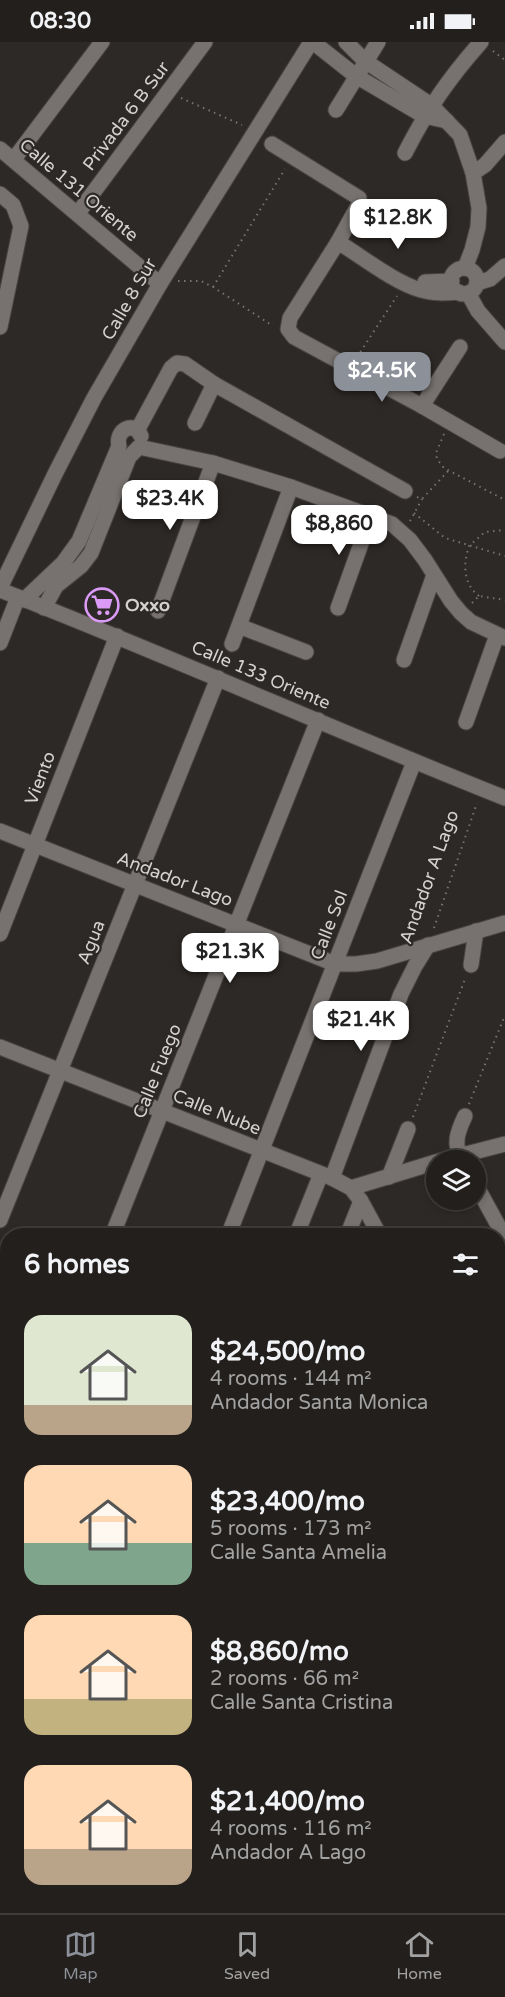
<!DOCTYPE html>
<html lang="en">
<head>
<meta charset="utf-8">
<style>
	:root { --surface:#221f1c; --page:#2e2c29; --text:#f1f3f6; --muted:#a2a2a3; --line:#3f3d3b; --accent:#8c9099 }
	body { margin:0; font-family:"Varela Round",sans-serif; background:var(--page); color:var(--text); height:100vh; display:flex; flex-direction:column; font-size:22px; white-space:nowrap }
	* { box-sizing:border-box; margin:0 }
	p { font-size:20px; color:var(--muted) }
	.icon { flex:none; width:33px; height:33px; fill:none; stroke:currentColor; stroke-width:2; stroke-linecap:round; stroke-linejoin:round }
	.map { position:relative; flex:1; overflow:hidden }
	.sheet { position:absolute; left:0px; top:1186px; width:506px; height:686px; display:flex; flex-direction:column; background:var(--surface); border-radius:24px 24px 0 0; box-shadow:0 3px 9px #0003,0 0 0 2px var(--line) }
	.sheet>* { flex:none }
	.tools { position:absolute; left:426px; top:1108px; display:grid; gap:12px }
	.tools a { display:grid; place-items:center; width:60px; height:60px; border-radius:50%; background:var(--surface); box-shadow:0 3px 9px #0003,0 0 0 2px var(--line); font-size:30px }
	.price { position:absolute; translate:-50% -51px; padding:0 14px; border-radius:12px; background:#fff; color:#222; font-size:20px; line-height:39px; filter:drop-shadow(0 2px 3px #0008) }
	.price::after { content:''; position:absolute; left:50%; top:36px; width:18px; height:14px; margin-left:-9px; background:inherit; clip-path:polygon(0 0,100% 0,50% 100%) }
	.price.active { background:var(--accent); color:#fff }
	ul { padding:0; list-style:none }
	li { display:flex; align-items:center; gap:18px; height:150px; padding:0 24px }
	li span { display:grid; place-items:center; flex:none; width:168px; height:120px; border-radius:18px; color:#555 }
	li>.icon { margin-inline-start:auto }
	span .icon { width:72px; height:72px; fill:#fffc; stroke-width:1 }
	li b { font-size:26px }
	h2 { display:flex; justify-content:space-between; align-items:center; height:72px; padding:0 24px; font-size:26px }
	.status { display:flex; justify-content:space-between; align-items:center; height:42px; padding:0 30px; background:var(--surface); direction:ltr }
	.status svg { height:16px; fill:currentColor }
	.tab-bar { display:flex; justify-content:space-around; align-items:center; height:84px; border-top:2px solid var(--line); background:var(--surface); font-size:16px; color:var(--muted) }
	.tab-bar a { display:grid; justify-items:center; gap:3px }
	.tab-bar .active { color:var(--accent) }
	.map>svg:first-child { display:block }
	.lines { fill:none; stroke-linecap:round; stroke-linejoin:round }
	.minor-casing { stroke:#474441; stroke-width:17 }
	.major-casing { stroke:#474441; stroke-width:17 }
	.path { stroke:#777471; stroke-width:2; stroke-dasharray:1.5 4.5; stroke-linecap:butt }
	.minor { stroke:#77726f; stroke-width:15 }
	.major { stroke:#a88952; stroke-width:15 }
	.labels { text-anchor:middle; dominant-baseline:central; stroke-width:4.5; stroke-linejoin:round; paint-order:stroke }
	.street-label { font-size:18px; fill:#d4d2d0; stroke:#2d2926 }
	.poi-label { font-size:18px; font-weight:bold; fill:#d4d2d0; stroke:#2d2926; text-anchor:start }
</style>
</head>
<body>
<div class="status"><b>08:30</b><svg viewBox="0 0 49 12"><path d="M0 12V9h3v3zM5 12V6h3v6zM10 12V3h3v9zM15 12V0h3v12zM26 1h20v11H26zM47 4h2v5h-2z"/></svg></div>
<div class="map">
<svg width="505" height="1871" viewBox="0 0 505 1871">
	<rect width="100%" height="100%" fill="#2d2926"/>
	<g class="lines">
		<defs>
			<g id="minor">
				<path d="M313 0 356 34 424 74 447 79"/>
				<path d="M346 0 365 19 431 63 460 93 473 131 479 166 478 185 472 208 465 226"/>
				<path d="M336 68 378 0"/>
				<path d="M272 102 359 156V162L338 200 290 276 288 287 294 295 422 364 500 409"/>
				<path d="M0 107 160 242"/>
				<path d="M405 111C427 68 449 36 481 0"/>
				<path d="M14 117 102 0"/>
				<path d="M473 131 485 123 505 100"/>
				<path d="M0 152 13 163 21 184 0 285"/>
				<path d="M78 171 205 0"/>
				<path d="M338 200C361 214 395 241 421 248 433 252 446 251 459 250"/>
				<circle cx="464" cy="239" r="13"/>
				<path d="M425 240 452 239"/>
				<path d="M477 241 490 237 505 224"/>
				<path d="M468 251 478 269 505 300"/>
				<path d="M422 364 460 305"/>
				<path d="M195 381 214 342"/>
				<path d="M138 387 171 326 177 321 185 322 214 342 405 449"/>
				<path d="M139 405 213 421 291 445 392 482 410 498 425 518 451 559 461 571 471 580 505 596"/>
				<path d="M0 546 55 432 94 356 160 242 311 0"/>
				<path d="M0 548C170 614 336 689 505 756"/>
				<path d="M24 558 63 521 79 499 119 404C115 388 134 378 141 394"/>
				<path d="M44 566 56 544 81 524 91 511 129 415 139 405"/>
				<path d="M338 566 371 474"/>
				<path d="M158 569 213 421"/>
				<path d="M239 584 306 610"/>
				<path d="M0 601 18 555"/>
				<path d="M232 602 291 445"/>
				<path d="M404 618 434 533"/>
				<path d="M466 680 497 593"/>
				<path d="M0 789 335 922H356L377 919 505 881"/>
				<path d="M0 892 117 594"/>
				<path d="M471 923 476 889"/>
				<path d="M0 1005 332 1136 351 1146 361 1159 380 1194"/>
				<path d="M439 1119 505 1102"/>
				<path d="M462 1119C453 1102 457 1091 465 1074"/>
				<path d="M389 1135 408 1087"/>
				<path d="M332 1136 401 952 415 924 428 903"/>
				<path d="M476 1143 505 1196"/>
				<path d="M351 1146 436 1120"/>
				<path d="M0 1178 218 636"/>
				<path d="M112 1194 318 678"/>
				<path d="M228 1194 414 720"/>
				<path d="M296 1194 321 1132"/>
				<path d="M347 1194 361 1159"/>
				<path d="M498 1218 505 1216"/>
				<path d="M0 1280 8 1283"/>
				<path d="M498 1374 505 1363"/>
				<path d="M498 1393 505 1405"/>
				<path d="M498 1445 505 1435"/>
				<path d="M0 1476 8 1457"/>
				<path d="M498 1620 505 1603"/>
				<path d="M0 1665 8 1673"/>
				<path d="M498 1718 505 1702"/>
				<path d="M0 1784 8 1782"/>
				<path d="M0 1827 8 1829"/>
				<path d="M430 1871 433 1864"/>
			</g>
			<g id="major">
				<path d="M0 1511 8 1518"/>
				<path d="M350 1864 356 1871"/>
			</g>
		</defs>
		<!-- minor casing -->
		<use href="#minor" class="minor-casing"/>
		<!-- major casing -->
		<use href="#major" class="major-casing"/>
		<!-- path -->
		<g class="path">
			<path d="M493 9 505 18"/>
			<path d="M181 56 242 83"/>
			<path d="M178 239H201L213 245 273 284"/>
			<path d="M213 245 285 127"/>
			<path d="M357 315 397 254"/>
			<path d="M444 392 436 411 437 417 444 426 505 458"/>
			<path d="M417 455 422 457 449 428"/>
			<path d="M414 471 445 496 505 514"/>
			<path d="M410 479 422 457"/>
			<path d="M479 554C463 542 463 522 469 504L485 490 505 488"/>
			<path d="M472 561 479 554 505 558"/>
			<path d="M434 886 477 761"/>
			<path d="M469 1062 505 973"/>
			<path d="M413 1075 465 937"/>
			<path d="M498 1273 505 1258"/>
		</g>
		<!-- minor -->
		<use href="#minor" class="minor"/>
		<!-- major -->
		<use href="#major" class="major"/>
	</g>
	<!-- icons -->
	<defs>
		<symbol id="supermarket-ring" viewBox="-11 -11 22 22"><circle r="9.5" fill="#2d2926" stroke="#da9af6" stroke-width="1.5"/><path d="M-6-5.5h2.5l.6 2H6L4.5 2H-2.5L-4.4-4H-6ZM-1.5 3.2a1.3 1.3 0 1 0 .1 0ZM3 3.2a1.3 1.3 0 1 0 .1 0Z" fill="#da9af6"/></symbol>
	</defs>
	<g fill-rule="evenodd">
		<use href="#supermarket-ring" x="83" y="544" width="38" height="38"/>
	</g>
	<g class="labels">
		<!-- street labels -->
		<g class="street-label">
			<text transform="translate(126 74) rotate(-53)">Privada 6 B Sur</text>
			<text transform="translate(79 148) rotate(40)">Calle 131 Oriente</text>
			<text transform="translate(129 257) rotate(-60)">Calle 8 Sur</text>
			<text transform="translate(261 633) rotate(23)">Calle 133 Oriente</text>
			<text transform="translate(40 736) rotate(-69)">Viento</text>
			<text transform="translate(429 835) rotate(-70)">Andador A Lago</text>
			<text transform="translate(175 837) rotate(21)">Andador Lago</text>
			<text transform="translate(329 883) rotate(-69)">Calle Sol</text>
			<text transform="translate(91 900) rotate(-68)">Agua</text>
			<text transform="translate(157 1029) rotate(-68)">Calle Fuego</text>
			<text transform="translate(217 1070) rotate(22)">Calle Nube</text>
		</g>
		<!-- poi labels -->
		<g class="poi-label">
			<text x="125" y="563">Oxxo</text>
		</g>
	</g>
</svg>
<div class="tools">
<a><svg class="icon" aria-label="layers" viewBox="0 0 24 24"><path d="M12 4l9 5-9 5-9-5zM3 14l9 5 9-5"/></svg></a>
</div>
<b class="price" style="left:398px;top:208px">$12.8K</b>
<b class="price active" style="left:382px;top:361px">$24.5K</b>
<b class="price" style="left:170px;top:489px">$23.4K</b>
<b class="price" style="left:339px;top:514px">$8,860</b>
<b class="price" style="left:230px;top:942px">$21.3K</b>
<b class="price" style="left:361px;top:1010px">$21.4K</b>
<section class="sheet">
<h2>6 homes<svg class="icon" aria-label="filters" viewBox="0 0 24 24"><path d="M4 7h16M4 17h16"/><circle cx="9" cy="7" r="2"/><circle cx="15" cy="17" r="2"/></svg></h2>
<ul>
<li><span style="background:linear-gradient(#dfe7d0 75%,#b9a48a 0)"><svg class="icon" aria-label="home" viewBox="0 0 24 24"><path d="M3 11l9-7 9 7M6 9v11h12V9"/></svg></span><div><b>$24,500/mo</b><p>4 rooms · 144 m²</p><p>Andador Santa Monica</p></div></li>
<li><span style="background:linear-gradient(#ffd9b3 65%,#7fa58c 0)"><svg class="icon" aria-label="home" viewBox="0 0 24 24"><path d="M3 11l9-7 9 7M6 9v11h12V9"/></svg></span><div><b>$23,400/mo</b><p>5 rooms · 173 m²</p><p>Calle Santa Amelia</p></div></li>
<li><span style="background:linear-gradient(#ffd9b3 70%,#c2b280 0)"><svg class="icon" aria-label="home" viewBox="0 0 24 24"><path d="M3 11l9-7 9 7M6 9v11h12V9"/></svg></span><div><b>$8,860/mo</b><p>2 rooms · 66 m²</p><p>Calle Santa Cristina</p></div></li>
<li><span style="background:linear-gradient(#ffd9b3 70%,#b9a48a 0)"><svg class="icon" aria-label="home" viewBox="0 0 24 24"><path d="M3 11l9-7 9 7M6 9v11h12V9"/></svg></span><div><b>$21,400/mo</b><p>4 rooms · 116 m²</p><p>Andador A Lago</p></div></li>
</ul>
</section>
</div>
<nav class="tab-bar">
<a class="active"><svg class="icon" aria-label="map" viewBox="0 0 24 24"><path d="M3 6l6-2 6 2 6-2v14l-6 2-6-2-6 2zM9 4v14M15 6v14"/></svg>Map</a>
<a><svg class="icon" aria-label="saved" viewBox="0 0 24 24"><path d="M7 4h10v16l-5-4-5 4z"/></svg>Saved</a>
<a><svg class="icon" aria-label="home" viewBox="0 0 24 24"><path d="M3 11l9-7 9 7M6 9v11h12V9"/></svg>Home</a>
</nav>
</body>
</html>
